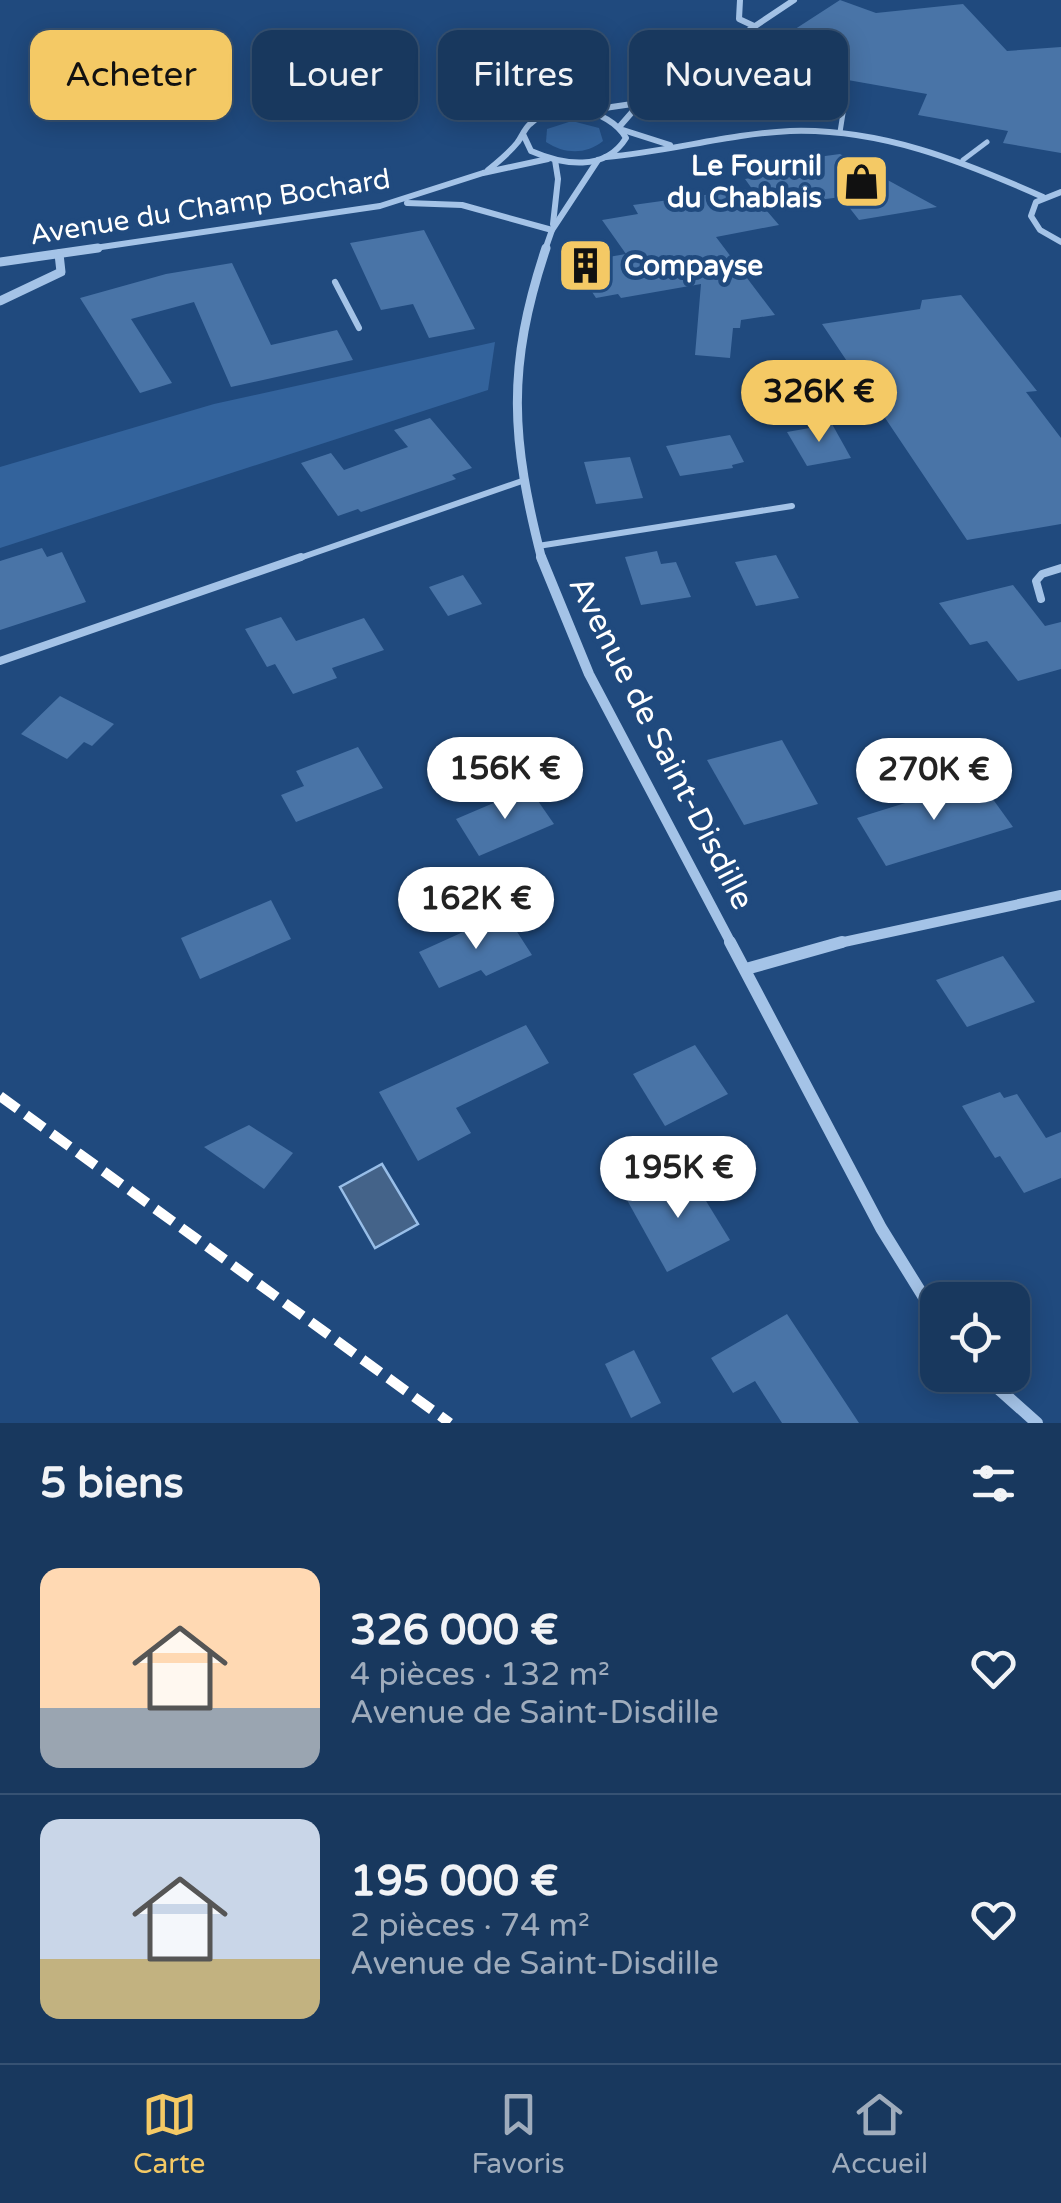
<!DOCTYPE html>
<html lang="fr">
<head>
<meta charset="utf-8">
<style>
	:root { --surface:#18385e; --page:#213f64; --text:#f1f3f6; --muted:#9facbc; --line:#365273; --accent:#f4c965 }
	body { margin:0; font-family:"Varela Round",sans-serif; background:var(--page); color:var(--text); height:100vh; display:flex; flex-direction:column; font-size:38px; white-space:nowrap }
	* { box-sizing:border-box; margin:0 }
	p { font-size:32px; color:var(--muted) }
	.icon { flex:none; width:55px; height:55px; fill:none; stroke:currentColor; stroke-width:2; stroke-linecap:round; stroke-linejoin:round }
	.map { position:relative; height:1423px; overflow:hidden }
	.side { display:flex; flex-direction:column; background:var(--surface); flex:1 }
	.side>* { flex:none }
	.guide { position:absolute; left:30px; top:30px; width:1002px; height:90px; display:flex; gap:20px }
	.controls { position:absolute; left:920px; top:1282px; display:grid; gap:20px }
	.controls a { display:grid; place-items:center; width:110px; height:110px; border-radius:20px; background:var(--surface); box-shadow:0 5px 25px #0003,0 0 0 2px var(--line); font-size:50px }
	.price { position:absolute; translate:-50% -85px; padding:0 22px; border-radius:35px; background:#fff; color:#222; font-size:32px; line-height:65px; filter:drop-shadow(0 2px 5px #0008) }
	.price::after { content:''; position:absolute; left:50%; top:60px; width:30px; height:22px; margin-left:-15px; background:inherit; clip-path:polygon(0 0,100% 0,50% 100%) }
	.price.active { background:var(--accent); color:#111 }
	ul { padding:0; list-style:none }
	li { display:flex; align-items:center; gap:30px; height:250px; padding:0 40px }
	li+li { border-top:2px solid var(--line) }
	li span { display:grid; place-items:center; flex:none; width:280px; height:200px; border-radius:20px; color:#555 }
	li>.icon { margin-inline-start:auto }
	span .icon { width:120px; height:120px; fill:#fffc; stroke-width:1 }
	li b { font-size:42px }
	h2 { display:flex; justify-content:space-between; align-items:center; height:120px; padding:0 40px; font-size:42px }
	.pill { padding:0 35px; border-radius:20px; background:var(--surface); box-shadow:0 5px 25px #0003,0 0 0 2px var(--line); font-size:35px; line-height:90px }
	.pill.active { background:var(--accent); color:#111 }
	.tabs { display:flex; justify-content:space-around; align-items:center; height:140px; border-top:2px solid var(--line); background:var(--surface); font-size:28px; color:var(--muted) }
	.tabs a { display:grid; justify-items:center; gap:5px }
	.tabs .active { color:var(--accent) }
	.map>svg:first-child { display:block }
	.green { fill:#33639c }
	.water { fill:#446389; stroke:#98bee8; stroke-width:2.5 }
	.building { fill:#4974a7 }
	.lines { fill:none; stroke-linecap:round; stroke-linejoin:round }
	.lane-far2 { stroke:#a4c3e7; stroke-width:5 }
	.lane-far1 { stroke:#a4c3e7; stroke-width:6 }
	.lane { stroke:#a4c3e7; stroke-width:8 }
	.street-far3 { stroke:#a4c3e7; stroke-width:6 }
	.street-far2 { stroke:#a4c3e7; stroke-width:9 }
	.street-far1 { stroke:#a4c3e7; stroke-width:10 }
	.street { stroke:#a4c3e7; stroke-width:12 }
	.rail { stroke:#fff; stroke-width:10; stroke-dasharray:22 10; stroke-linecap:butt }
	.labels { text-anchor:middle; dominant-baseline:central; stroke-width:9; stroke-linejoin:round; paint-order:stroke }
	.far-poi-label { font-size:28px; font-weight:bold; fill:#fff; stroke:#204a7e; text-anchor:end }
	.far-street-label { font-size:28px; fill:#fff; stroke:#204a7e }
	.street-label { font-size:32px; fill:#fff; stroke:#204a7e }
</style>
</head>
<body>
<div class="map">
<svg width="1061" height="1423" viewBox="0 0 1061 1423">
	<rect width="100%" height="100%" fill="#204a7e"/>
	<!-- green -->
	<g class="green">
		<path d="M572 121 599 128 603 141C586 155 564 154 546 142L547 129Z"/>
		<path d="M495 342 488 390 0 548V467L214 404Z"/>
	</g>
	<!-- water -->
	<path class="water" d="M382 1164 418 1224 375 1248 340 1187Z"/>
	<!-- building -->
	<g class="building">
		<path d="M840 0 876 13 963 4 1007 51 1061 47V153L1003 143 1008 131 918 115 927 94 825 76 799 94 783 96 712 83Z"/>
		<path d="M840 154 937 207 859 220 841 197 765 207 745 179 816 166 810 158Z"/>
		<path d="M748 189 779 225 716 237 775 315 741 320 740 328H733L730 358 695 355 701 284 621 298 618 294 596 298 573 263 626 254 602 220 638 214 633 205Z"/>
		<path d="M424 230 475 329 429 338 413 304 381 310 350 243Z"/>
		<path d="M232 263 271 345 337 330 353 360 231 387 194 302 131 319 172 383 140 393 80 298 166 274Z"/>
		<path d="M961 295 1037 391 1026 392 1061 438V524L967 540 822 324 920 309 922 300Z"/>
		<path d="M430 418 472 468 452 475 456 479 361 512 358 509 338 516 301 463 331 453 344 470 408 447 394 430Z"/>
		<path d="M832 424 851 458 807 466 787 432Z"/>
		<path d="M730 435 744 462 732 465 733 468 680 476 666 446Z"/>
		<path d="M630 457 643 498 596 504 584 462Z"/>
		<path d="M42 548 47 557 62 552 86 602 0 630V561Z"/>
		<path d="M657 551 661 564 676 562 691 597 641 605 625 557Z"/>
		<path d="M776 555 799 598 756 606 735 562Z"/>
		<path d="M463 575 482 604 448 616 429 587Z"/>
		<path d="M1013 585 1045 626 1061 622V669L1018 681 987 641 970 645 939 603Z"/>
		<path d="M281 617 296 641 364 618 384 650 332 668 337 678 293 694 275 664 267 667 245 629Z"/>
		<path d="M60 696 114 724 92 746 84 742 67 759 21 734Z"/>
		<path d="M782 740 818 804 744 825 707 760Z"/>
		<path d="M358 747 383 788 296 822 281 795 304 786 296 771Z"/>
		<path d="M979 780 1013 827 886 866 857 818Z"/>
		<path d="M529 788 554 824 479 856 456 819Z"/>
		<path d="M271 900 291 939 200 979 181 938Z"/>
		<path d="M505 913 532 955 486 976 481 970 439 988 419 952Z"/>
		<path d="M1003 956 1035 1002 967 1027 936 980Z"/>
		<path d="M526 1025 549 1063 456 1108 471 1133 418 1161 379 1092Z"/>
		<path d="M695 1045 728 1094 665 1126 633 1074Z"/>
		<path d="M1000 1092 1004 1098 1017 1094 1046 1138 1061 1132V1178L1024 1193 1000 1156 995 1158 962 1106Z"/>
		<path d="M249 1125 293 1153 264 1189 204 1147Z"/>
		<path d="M687 1170 730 1240 667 1272 627 1200Z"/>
		<path d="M787 1314 859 1423H782L755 1381 733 1393 711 1358Z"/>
		<path d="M634 1350 661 1403 631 1418 605 1364Z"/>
	</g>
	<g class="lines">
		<!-- lane-far2 -->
		<g class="lane-far2">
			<path d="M840 132 844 107"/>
			<path d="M963 160 987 142"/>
		</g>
		<!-- lane-far1 -->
		<g class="lane-far1">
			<path d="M335 282 359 328"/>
			<path d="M538 546 792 506"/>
			<path d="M294 560 522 481"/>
		</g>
		<!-- lane -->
		<g class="lane">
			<path d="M1041 599 1036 581 1042 574 1061 568"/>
			<path d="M0 661 301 557"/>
		</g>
		<!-- street-far3 -->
		<g class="street-far3">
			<path d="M740 0 739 19 754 26"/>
			<path d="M591 110 639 103"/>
			<path d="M620 126 640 103 794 0"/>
			<path d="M623 130 670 145"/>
			<path d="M606 157C668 152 728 134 790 131 880 128 962 161 1043 197"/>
			<path d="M488 170C498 162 509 153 517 143 522 137 524 129 530 124 556 99 609 108 626 138 605 172 563 165 531 151L523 134"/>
			<path d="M1061 192 1036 202 1031 216 1040 230 1061 242"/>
			<path d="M407 203 462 205 552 230"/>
			<path d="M553 224 558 179 555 160"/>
			<path d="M81 250 380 206 483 173 548 159"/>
			<path d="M545 250 552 230 598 160"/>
		</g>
		<!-- street-far2 -->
		<g class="street-far2">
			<path d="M0 262 98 248"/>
			<path d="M0 301 61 272 59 254"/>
			<path d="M542 560C511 439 506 368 546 248"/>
		</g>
		<!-- street-far1 -->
		<g class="street-far1">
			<path d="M541 557 589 674 732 945"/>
			<path d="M830 945 1061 895"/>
		</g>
		<!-- street -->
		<g class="street">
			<path d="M730 942 881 1228 938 1320"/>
			<path d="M746 969 842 942"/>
			<path d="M983 1375 1037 1423"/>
		</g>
		<!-- rail -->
		<path class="rail" d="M0 1096 450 1423"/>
	</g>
	<!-- icons -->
	<defs>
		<symbol id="shop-square" viewBox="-11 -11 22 22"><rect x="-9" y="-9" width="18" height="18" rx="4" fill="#f4c965" stroke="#204a7e"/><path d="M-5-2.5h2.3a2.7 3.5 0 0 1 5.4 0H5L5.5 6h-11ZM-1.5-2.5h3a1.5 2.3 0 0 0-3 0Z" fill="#111"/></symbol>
		<symbol id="building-square" viewBox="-11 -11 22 22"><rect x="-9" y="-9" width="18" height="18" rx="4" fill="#f4c965" stroke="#204a7e"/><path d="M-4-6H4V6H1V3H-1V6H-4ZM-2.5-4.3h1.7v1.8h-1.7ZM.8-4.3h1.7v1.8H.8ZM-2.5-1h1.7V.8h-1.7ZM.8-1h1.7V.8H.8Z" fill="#111"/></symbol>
	</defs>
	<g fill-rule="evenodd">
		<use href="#shop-square" x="830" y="150" width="63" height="63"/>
		<use href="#building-square" x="554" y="234" width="63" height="63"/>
	</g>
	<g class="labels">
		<!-- far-poi labels -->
		<g class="far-poi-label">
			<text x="822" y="166">Le Fournil<tspan x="822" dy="32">du Chablais</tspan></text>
			<text x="624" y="266" text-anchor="start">Compayse</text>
		</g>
		<!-- far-street labels -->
		<g class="far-street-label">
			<text transform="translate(210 207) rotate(-9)">Avenue du Champ Bochard</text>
		</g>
		<!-- street labels -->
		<g class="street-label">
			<text transform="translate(661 743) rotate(63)">Avenue de Saint-Disdille</text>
		</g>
	</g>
</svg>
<div class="controls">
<a><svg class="icon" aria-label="locate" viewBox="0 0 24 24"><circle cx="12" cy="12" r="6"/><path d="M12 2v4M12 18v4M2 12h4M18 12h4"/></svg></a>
</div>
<b class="price active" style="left:819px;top:445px">326K €</b>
<b class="price" style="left:505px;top:822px">156K €</b>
<b class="price" style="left:934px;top:823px">270K €</b>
<b class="price" style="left:476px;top:952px">162K €</b>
<b class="price" style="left:678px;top:1221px">195K €</b>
<div class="guide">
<a class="pill active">Acheter</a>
<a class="pill">Louer</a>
<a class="pill">Filtres</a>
<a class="pill">Nouveau</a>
</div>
</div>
<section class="side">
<h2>5 biens<svg class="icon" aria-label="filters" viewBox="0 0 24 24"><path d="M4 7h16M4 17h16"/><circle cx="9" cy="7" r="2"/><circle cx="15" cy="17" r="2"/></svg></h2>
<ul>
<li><span style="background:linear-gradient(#ffd9b3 70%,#9aa5b1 0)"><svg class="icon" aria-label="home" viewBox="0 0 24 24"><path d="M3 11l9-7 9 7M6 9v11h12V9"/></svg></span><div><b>326 000 €</b><p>4 pièces · 132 m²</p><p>Avenue de Saint-Disdille</p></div><svg class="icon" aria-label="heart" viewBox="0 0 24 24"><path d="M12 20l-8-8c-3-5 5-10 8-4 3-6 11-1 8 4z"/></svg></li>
<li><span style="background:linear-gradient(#c9d6e8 70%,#c2b280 0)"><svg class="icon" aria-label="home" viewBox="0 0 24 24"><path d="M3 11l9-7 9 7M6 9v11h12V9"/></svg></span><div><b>195 000 €</b><p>2 pièces · 74 m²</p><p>Avenue de Saint-Disdille</p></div><svg class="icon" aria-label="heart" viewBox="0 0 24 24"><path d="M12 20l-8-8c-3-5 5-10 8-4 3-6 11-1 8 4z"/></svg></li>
</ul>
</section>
<nav class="tabs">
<a class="active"><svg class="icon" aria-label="map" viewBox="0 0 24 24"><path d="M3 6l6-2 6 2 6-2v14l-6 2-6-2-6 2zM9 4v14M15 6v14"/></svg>Carte</a>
<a><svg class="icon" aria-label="saved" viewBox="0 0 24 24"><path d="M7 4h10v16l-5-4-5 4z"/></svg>Favoris</a>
<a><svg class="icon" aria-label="home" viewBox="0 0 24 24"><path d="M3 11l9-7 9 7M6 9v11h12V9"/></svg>Accueil</a>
</nav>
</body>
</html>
